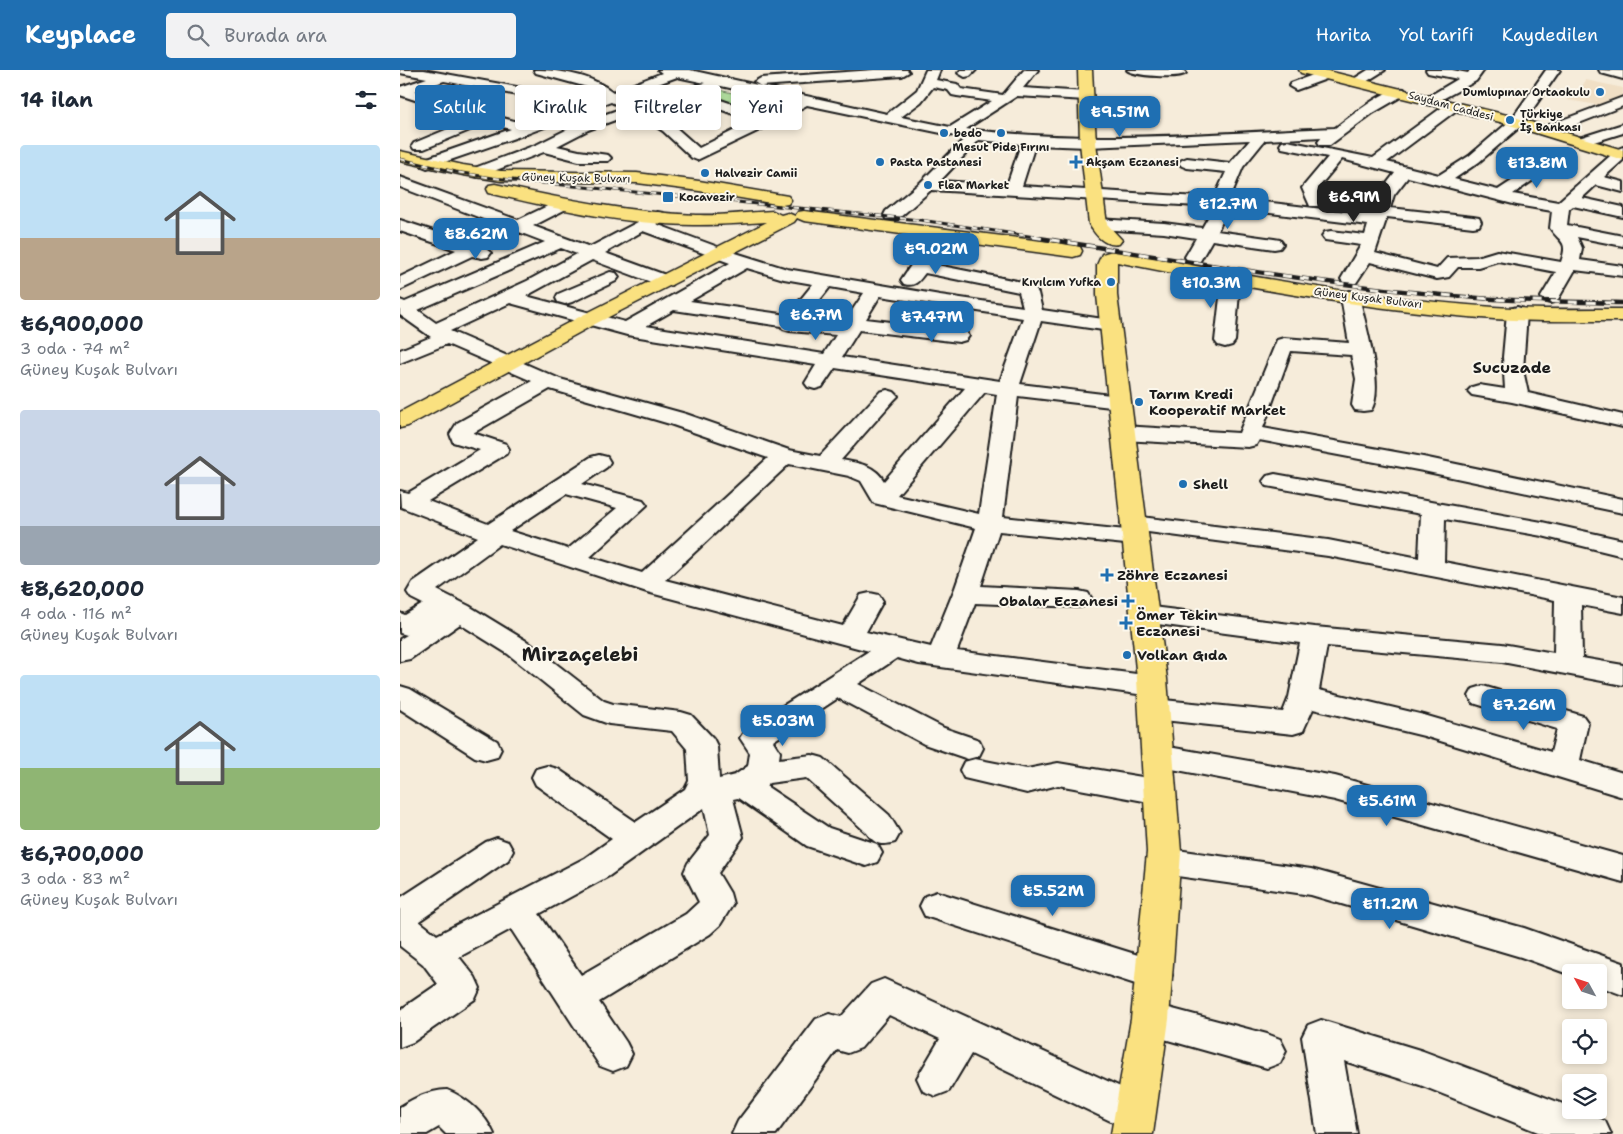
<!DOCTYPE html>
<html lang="tr">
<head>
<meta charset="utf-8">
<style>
	:root { --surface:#fff; --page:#f2f2f3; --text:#1f2937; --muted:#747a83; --accent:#1f6fb2 }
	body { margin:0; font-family:"Shantell Sans",sans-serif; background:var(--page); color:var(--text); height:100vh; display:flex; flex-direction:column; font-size:19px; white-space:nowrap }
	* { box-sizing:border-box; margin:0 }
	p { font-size:16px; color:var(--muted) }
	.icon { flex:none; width:28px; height:28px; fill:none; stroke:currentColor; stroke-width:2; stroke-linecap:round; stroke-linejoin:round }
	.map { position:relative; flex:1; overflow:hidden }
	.side { display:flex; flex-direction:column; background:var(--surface); width:400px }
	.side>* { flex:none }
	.banner { position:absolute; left:15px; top:15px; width:475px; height:45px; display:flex; gap:10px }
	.needle { width:32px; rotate:310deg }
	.fabs { position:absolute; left:1162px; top:894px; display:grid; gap:10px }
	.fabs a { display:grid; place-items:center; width:45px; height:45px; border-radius:5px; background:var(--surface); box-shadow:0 2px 8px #0003; font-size:25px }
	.price { position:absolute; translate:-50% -42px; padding:0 11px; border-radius:10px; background:var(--accent); color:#fff; font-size:16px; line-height:32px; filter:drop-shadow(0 1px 2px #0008) }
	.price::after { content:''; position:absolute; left:50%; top:30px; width:15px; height:11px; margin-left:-8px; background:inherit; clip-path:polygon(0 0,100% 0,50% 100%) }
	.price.current { background:#222; color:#fff }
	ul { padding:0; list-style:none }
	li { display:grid; align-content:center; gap:10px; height:265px; padding:0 20px }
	li span { display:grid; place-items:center; height:155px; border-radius:5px; color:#555 }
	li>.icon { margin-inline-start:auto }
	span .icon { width:90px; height:90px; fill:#fffc; stroke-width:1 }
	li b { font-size:21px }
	h2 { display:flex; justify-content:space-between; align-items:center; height:60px; padding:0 20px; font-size:21px }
	.tag { padding:0 18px; border-radius:5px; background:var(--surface); box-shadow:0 2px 8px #0003; font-size:18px; line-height:45px }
	.tag.current { background:var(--accent); color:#fff }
	header { display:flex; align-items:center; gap:30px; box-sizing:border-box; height:70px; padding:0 25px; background:var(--accent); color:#fff }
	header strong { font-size:24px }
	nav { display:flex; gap:28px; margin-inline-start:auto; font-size:18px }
	.search { width:350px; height:45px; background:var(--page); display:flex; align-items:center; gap:12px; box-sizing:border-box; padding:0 18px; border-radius:5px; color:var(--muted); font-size:19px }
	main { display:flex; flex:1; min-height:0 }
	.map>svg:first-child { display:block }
	.built { fill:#f0dfc5 }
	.green { fill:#b5e3a2; stroke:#68805f }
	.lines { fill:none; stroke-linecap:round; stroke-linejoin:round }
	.minor-casing { stroke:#1c1c1c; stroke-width:4 }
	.major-casing { stroke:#1c1c1c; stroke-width:3 }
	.minor { fill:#fbf7ec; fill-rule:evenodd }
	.major { fill:#fae180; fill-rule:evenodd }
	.rail-far1-casing { stroke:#1c1c1c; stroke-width:3 }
	.rail-casing { stroke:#1c1c1c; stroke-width:4.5 }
	.rail-far1 { stroke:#fbf7ec; stroke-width:2; stroke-dasharray:6; stroke-linecap:butt }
	.rail { stroke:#fbf7ec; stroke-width:3; stroke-dasharray:9; stroke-linecap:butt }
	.poi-dot { fill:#1f6fb2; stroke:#fbf7ec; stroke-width:2 }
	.labels { text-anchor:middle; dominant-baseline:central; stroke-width:4; stroke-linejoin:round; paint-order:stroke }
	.far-poi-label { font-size:11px; font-weight:bold; fill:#1c1c1c; stroke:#fbf7ec; text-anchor:start }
	.far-street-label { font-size:11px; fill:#1c1c1c; stroke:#fbf7ec }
	.poi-label { font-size:14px; font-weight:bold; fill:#1c1c1c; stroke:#fbf7ec; text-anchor:start }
	.far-district-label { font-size:16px; font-weight:bold; fill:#1c1c1c; stroke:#fbf7ec }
	.district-label { font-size:19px; font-weight:bold; fill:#1c1c1c; stroke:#fbf7ec }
</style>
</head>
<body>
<header>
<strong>Keyplace</strong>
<div class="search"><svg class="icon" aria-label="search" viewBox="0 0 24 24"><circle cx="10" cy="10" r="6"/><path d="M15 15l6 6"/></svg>Burada ara</div>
<nav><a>Harita</a><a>Yol tarifi</a><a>Kaydedilen</a></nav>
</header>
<main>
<section class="side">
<h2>14 ilan<svg class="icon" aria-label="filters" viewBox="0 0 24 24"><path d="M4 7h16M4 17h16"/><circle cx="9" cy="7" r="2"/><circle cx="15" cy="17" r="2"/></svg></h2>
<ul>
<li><span style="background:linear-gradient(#bfe0f5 60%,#b9a48a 0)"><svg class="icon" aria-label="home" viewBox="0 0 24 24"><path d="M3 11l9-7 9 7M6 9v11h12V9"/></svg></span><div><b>₺6,900,000</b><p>3 oda · 74 m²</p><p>Güney Kuşak Bulvarı</p></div></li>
<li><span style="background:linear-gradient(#c9d6e8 75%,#9aa5b1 0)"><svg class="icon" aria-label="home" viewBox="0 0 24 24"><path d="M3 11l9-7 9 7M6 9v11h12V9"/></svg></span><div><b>₺8,620,000</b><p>4 oda · 116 m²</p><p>Güney Kuşak Bulvarı</p></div></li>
<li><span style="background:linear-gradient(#bfe0f5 60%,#8fb573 0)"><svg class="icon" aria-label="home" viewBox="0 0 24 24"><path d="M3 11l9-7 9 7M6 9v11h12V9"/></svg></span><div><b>₺6,700,000</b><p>3 oda · 83 m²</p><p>Güney Kuşak Bulvarı</p></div></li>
</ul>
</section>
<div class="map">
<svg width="1223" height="1064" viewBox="0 0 1223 1064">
	<rect width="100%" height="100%" fill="#f6ecda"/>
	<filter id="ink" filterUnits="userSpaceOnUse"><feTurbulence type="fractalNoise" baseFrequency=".02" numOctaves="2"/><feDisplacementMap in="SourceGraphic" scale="10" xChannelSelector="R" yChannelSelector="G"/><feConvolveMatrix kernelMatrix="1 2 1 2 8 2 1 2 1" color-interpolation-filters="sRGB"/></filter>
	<g filter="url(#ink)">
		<!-- built -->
		<path class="built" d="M1186 10 1223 18V25L1198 35 1167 30 1181 18Z"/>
		<!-- green -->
		<path class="green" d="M310 18 390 36 354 53 283 25Z"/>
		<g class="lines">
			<defs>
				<g id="minor">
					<path d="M0 0H24L144 22 146 25 139 29 44 11 15 21 68 39 126 54 202 26 191 18 136 3 134 0C162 0 191 5 213 22L262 3 258 0H290L487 44 517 20 526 0H540L536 10 557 14 561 19 603 25 624 0H638L623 18 686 22 693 26 686 30 617 26 566 59C689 75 812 63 935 58 949 48 988 15 1004 19L1006 22 1004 25 973 43 930 75H920L918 72 922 67 865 70 843 97 830 128 956 143 951 139 953 135 959 134 974 136 978 125 995 103 942 89 918 118 924 133 922 136H910L902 118 928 87 882 78 880 75 882 72 887 71 973 88 1048 33 1053 32 1060 36 1058 39 987 92 1039 105 1069 86 1111 50 1146 0H1160L1121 56 1079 92 1054 109 1098 120 1151 85H1161L1164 88 1161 91 1113 124 1158 132 1218 79 1223 77V90L1204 107 1223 112V122L1196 115 1182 128 1223 137V147L1173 136 1169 139 1167 155 1223 166V176L1177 167 1182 178 1180 190 1223 196V206L1175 200 1157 231 1150 233 1143 231 1141 227 1156 202 1098 191 1078 197H1058L1049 207 1037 209 970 192 956 213 950 214 944 213 941 209 961 175 925 170 922 166 925 162 931 161 965 165 968 155 830 138 817 161 874 169 880 170 883 174 880 178 874 179 812 170 800 191 794 192 788 191 785 187 796 168 764 163 698 159 692 158 690 154 692 150 698 149 764 153 802 158 814 137 531 120 498 149H486L484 145 486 141 521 112 565 68 407 35 372 54 297 90 292 88 263 61 234 43 188 60 157 76 179 81 208 85 211 88 208 91H179L144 82 78 107 72 105 70 102 72 99 138 74 178 54 223 38 211 32 129 63 27 98 22 96 19 93 22 90 111 59 87 53 24 79H14L12 76 14 73 72 49 0 25V17L27 8 0 3ZM277 7 305 13 287 18H277L276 21 236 33 223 27ZM321 16 392 32 365 45 300 23ZM533 17 548 20 552 25 557 26 592 31 550 57 501 47 521 32ZM286 27 353 51 299 78 273 55 247 39ZM579 70 621 74 607 115 540 111ZM850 70 830 93 787 88 782 90 779 93 782 96 787 98 826 102 814 128 622 116 635 75 688 77ZM1008 107 1117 135 1152 141 1150 158C1160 173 1169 170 1161 192L1097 181 1077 187 1047 188 1037 199 975 183 987 147 1073 157 1079 156 1081 152 1079 148 1073 147 990 138 994 125Z"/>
					<path d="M474 0H507L509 2 502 6 361 16 354 12 361 8Z"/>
					<path d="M561 0H576L570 6 565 7 558 3Z"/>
					<path d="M727 0H783L786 3C780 9 733 6 727 0Z"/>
					<path d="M968 0H985L961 15H951L949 12Z"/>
					<path d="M1026 0H1052L1068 3 1070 0H1084L1076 11 1031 35 1026 34 1024 31 1026 28 1058 9 1028 3Z"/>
					<path d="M1199 0 1223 1V9L1201 3Z"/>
					<path d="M924 1 929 2 931 5 929 8 896 20 889 16 891 13Z"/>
					<path d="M1223 27V36L1151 64H1141L1139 61 1141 58Z"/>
					<path d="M1223 54V63L1184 75 1179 74 1177 71 1179 68Z"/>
					<path d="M0 107 118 150 158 131H170L172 134 170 137 133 156 190 177 257 142 263 143 265 147 256 154 326 180 387 199 540 225 623 237 619 222 525 203C518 212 515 217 504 214L501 210C512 193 524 177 536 160L542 159 548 160 551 164 532 194 632 214 638 223 642 240 717 251 720 255 717 259 710 261 641 251 620 314 719 326 727 327 730 332 727 337 719 338 618 326 603 447 735 461 744 463 747 468 744 473 735 475 599 461 581 516 679 521 688 523 692 529 688 535 679 537 575 533 557 581 752 606 762 609 766 616 762 623 752 626 519 594 497 588 458 614 544 658 579 670 583 678 579 686 568 689 524 674 438 628 373 671 380 682 379 689 412 685 423 688 489 745 500 763 495 772C482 776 475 775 467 763L406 708 369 713 366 716 429 758 477 774 482 783 477 792 466 796 407 776 338 728 333 729 343 767 318 803 330 823 333 834 320 855 310 864 199 932 226 972 232 984 226 996 213 1001 200 996 111 859 59 887 75 907 80 918 75 929 13 972 0 977V940L38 914 23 894 0 876V828L86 772 97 768 108 772 113 781 108 790 19 851 37 865 185 788 212 769 136 715 132 707 136 699 147 696 158 699 236 752 285 719 289 711 287 679 272 661 209 654 184 645 108 584 60 554 10 589 0 591V569L7 565 0 563V543L5 545 23 534 11 528 7 522 13 512 78 467 1 437 0 421 8 423 80 380 53 372 50 364 57 353 132 311 47 274 0 293V280L31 267 0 245V230L5 232 145 172 119 162 86 179 91 183 88 187 82 188 72 186 0 220V207L56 180 0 161V150L70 173 104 157 0 117ZM243 161 330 193 225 252 126 226 192 190 259 215 265 216 271 215 274 211 271 207 205 183ZM161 178 177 184 127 211 36 253 18 240ZM347 198 384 209 413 214 388 245 290 231ZM430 217 464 223 443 254 404 250ZM480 226 623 248 600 311 442 287 459 260 559 272 566 270 569 266 566 262 559 260 466 249ZM110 233 227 265 416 295 405 313 408 317 415 319 422 317 435 298 565 318 484 411C475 395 458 393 441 390L494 330 498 326 494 322 487 320 480 322 420 386 389 380 286 344 160 309 50 261ZM274 240 381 256 383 259 390 261 436 265 424 284 246 256ZM150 319 270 354 368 388 242 503 190 487 247 435 243 430 182 414 207 397 210 392 207 387 199 385 191 387 88 454 28 431 106 384 109 379 106 374 73 363ZM585 322 597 324 579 444 497 425ZM389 394 449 406 461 411 474 433 576 458 555 518 531 577 466 562 483 531 479 525 470 523 461 525 443 556 265 510ZM166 424 217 438 168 479 110 461ZM100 474 247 522 469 581 345 660 340 668 350 683 348 696 335 705 319 709 317 676 313 668 291 645 281 642 213 634 204 631 128 572 69 536 37 520ZM304 738 310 765 288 793 284 802 299 832 286 844 181 905 139 844 209 806Z"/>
					<path d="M210 202 216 203 219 207 216 211 172 232 165 234 158 232 156 228 158 224Z"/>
					<path d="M831 205 837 206 840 210 835 271 832 275 825 277 818 275 815 271 822 210 825 206Z"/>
					<path d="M950 221 957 223 959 227C965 252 985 319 971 340L963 341 955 340 952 335 956 309 951 285 891 281 863 358 1023 387 1223 429V443L1023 401 859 370 856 375 848 377 723 370 715 368 712 363 715 358 723 356 839 363 877 270 884 268 949 273 941 227 943 223Z"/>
					<path d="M1117 237 1124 239 1127 243 1123 300 1128 323 1223 345V357L1112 332 1072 325 1068 321 1072 317 1079 315 1105 319 1103 287 1107 243 1110 239Z"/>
					<path d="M875 404 1142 452 1223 470V486L1142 466 1045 449 1044 492 1223 527V543L1181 535 1182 588 1223 595V615L1102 592 927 576 919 620 1024 645 1151 682 1157 659 1073 633 1069 626 1073 619 1083 616 1183 646 1188 653 1180 690 1223 703V727L1024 666 913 639 903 661 893 664 754 649 744 646 740 639 744 632 754 629 883 642 889 627 900 573 735 551 731 545 735 539 744 536 915 557 1102 574 1154 583 1155 530 928 486 733 460 724 458 721 453 724 448 733 446 928 470 1019 488 1021 444 867 416 863 411 867 406Z"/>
					<path d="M0 616 10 619 97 671 101 679 97 687 86 690 75 687 0 639Z"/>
					<path d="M757 675 935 706 1223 786V812L935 730 746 694 742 686 746 678Z"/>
					<path d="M575 689 627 699 658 693 760 710 771 714 775 722 771 730 760 734 658 715 627 723 564 708 560 700 564 692Z"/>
					<path d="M763 778 911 799 1124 858 1223 893V925L1199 916V902H1171V905L1121 887 911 825 763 804 751 800 747 791 751 782Z"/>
					<path d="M537 822 754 890 767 894 772 905 767 916 754 920 525 846 520 836 525 826Z"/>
					<path d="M484 909 749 1030 754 1043 749 1056 735 1062 721 1056 571 984 549 1021 536 1026 523 1021 517 1008 540 969 489 945 461 978 448 983 437 980 376 1064H332L338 1051 416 949 429 944 441 947 471 914Z"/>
					<path d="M750 933 867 964 880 969 886 981 880 993 867 998 750 965 737 961 732 949 737 937Z"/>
					<path d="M921 950 1023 981 1171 1037V1040C1183 1040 1194 1046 1205 1051L1211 1064H1143L1020 1015 944 991 957 1064H917L902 967 908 955Z"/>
					<path d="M47 1020C67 1028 85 1044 94 1064H46L39 1057 27 1064H0V1037C16 1027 28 1021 47 1020Z"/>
				</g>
				<g id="major">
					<path d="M678 0H692L696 73 707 154 722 170 719 174C705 177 696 166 689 154L680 73Z"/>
					<path d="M899 0H924L1111 46 1223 80V90L1100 52 901 3Z"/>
					<path d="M0 81 63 95 101 101 237 103 299 111 382 125 388 126 391 130 388 134 382 135 299 121 237 113 101 111 63 105 0 91Z"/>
					<path d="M95 114C162 129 228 142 296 145 321 146 348 142 373 141L381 145 388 143 395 146 398 142 404 141 673 175 680 177 682 181 680 185 673 187 404 151 397 148 394 152 195 254 8 356 0 358V342L181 246 367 152C345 153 322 155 299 155 230 156 156 139 89 123L87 119 89 115Z"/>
					<path d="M716 180C841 206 967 228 1094 237 1137 240 1180 239 1223 239V251C1180 251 1137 252 1094 249 967 240 842 217 717 192V225L767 609 781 782 769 949 753 1064H711L731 949 747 782 737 609 697 225V195L702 184Z"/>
				</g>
			</defs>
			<!-- minor casing -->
			<use href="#minor" class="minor-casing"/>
			<!-- major casing -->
			<use href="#major" class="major-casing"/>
			<!-- minor -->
			<use href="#minor" class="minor"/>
			<!-- major -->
			<use href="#major" class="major"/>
			<defs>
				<path id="rail-far1" d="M0 89 56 102 93 108 520 150 642 168"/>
				<path id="rail" d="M633 167C769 188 905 212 1042 225 1102 231 1163 232 1223 233"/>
			</defs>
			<!-- rail-far1 casing -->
			<use href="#rail-far1" class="rail-far1-casing"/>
			<!-- rail casing -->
			<use href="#rail" class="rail-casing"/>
			<!-- rail-far1 -->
			<use href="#rail-far1" class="rail-far1"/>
			<!-- rail -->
			<use href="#rail" class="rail"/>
		</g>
	</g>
	<!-- markers -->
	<g class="poi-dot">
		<circle cx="1200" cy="22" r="5"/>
		<circle cx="1110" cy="50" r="5"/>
		<circle cx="544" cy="63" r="5"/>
		<circle cx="601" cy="63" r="5"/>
		<circle cx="480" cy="92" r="5"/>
		<path d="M673.5 84.5h5v5h5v5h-5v5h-5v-5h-5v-5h5z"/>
		<circle cx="305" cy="103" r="5"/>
		<circle cx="528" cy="115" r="5"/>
		<rect x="262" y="121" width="12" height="12" rx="2.5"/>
		<circle cx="711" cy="212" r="5"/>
		<circle cx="739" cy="332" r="5"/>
		<circle cx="783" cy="414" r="5"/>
		<path d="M704.5 497.5h5v5h5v5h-5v5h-5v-5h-5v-5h5z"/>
		<path d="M725.5 523.5h5v5h5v5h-5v5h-5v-5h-5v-5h5z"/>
		<path d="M723.5 545.5h5v5h5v5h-5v5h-5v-5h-5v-5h5z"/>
		<circle cx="727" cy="585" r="5"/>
	</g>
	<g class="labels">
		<!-- far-poi labels -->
		<g class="far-poi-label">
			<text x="1190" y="22" text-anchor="end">Dumlupınar Ortaokulu</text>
			<text x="1120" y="44">Türkiye<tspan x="1120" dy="13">İş Bankası</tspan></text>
			<text x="554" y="63">bedo</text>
			<text x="601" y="77" text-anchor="middle">Mesut Pide Fırını</text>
			<text x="490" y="92">Pasta Pastanesi</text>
			<text x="686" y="92">Akşam Eczanesi</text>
			<text x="315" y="103">Halvezir Camii</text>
			<text x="538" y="115">Flea Market</text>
			<text x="279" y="127">Kocavezir</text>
			<text x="701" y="212" text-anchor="end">Kıvılcım Yufka</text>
		</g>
		<!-- far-street labels -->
		<g class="far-street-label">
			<text transform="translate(1051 36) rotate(15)">Saydam Caddesi</text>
			<text transform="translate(176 108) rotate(1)">Güney Kuşak Bulvarı</text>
			<text transform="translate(968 228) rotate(7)">Güney Kuşak Bulvarı</text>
		</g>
		<!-- poi labels -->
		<g class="poi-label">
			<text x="749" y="324">Tarım Kredi<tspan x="749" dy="16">Kooperatif Market</tspan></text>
			<text x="793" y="414">Shell</text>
			<text x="717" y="505">Zöhre Eczanesi</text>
			<text x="718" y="531" text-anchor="end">Obalar Eczanesi</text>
			<text x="736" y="545">Ömer Tekin<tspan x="736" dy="16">Eczanesi</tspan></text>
			<text x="737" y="585">Volkan Gıda</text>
		</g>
		<!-- far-district labels -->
		<g class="far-district-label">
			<text x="1112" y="297">Sucuzade</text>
		</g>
		<!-- district labels -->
		<g class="district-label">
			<text x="180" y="584">Mirzaçelebi</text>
		</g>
	</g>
</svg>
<div class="fabs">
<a><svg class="needle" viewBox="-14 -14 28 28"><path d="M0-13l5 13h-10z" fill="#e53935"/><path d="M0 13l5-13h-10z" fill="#747a83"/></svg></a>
<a><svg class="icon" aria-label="locate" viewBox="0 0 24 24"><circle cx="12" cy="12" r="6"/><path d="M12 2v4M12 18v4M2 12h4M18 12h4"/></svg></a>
<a><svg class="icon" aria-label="layers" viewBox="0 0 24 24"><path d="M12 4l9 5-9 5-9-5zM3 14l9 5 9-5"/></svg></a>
</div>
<b class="price" style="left:720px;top:68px">₺9.51M</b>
<b class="price" style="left:1137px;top:119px">₺13.8M</b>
<b class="price current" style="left:954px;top:153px">₺6.9M</b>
<b class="price" style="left:828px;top:160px">₺12.7M</b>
<b class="price" style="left:76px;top:190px">₺8.62M</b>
<b class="price" style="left:536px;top:205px">₺9.02M</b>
<b class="price" style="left:811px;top:239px">₺10.3M</b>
<b class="price" style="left:416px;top:271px">₺6.7M</b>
<b class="price" style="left:532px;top:273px">₺7.47M</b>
<b class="price" style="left:1124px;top:661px">₺7.26M</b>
<b class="price" style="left:383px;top:677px">₺5.03M</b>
<b class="price" style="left:987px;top:757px">₺5.61M</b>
<b class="price" style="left:653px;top:847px">₺5.52M</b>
<b class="price" style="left:990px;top:860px">₺11.2M</b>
<div class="banner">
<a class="tag current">Satılık</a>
<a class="tag">Kiralık</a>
<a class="tag">Filtreler</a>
<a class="tag">Yeni</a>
</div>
</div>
</main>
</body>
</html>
